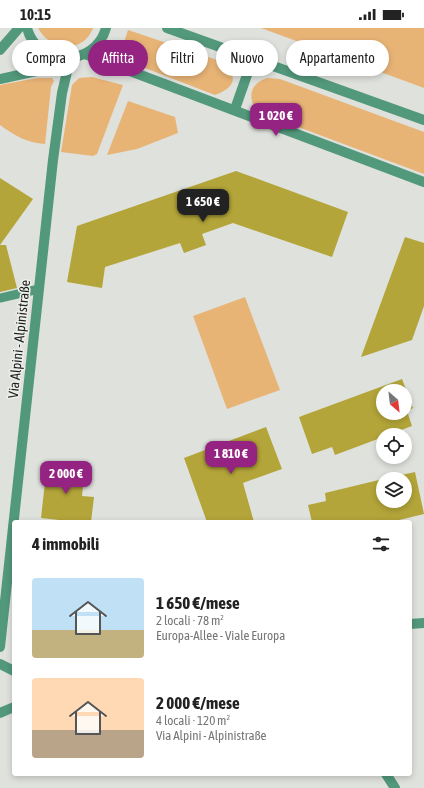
<!DOCTYPE html>
<html lang="it">
<head>
<meta charset="utf-8">
<style>
	:root { --surface:#fff; --page:#f6f6f6; --text:#222; --muted:#767676; --accent:#952382 }
	body { margin:0; font-family:"Asap Condensed",sans-serif; background:var(--page); color:var(--text); height:100vh; display:flex; flex-direction:column; font-size:15px; white-space:nowrap }
	* { box-sizing:border-box; margin:0 }
	p { font-size:13px; color:var(--muted) }
	.icon { flex:none; width:22px; height:22px; fill:none; stroke:currentColor; stroke-width:2; stroke-linecap:round; stroke-linejoin:round }
	.map { position:relative; flex:1; overflow:hidden }
	.side { position:absolute; left:12px; top:492px; width:400px; height:256px; display:flex; flex-direction:column; background:var(--surface); border-radius:4px; box-shadow:0 2px 6px #0003 }
	.side>* { flex:none }
	.top-card { position:absolute; left:12px; top:12px; width:400px; height:36px; display:flex; gap:8px }
	.needle { width:26px; rotate:152deg }
	.fabs { position:absolute; left:376px; top:356px; display:grid; gap:8px }
	.fabs a { display:grid; place-items:center; width:36px; height:36px; border-radius:50%; background:var(--surface); box-shadow:0 2px 6px #0003; font-size:20px }
	.price { position:absolute; translate:-50% -34px; padding:0 9px; border-radius:8px; background:var(--accent); color:#fff; font-size:13px; line-height:26px; filter:drop-shadow(0 1px 2px #0008) }
	.price::after { content:''; position:absolute; left:50%; top:24px; width:12px; height:9px; margin-left:-6px; background:inherit; clip-path:polygon(0 0,100% 0,50% 100%) }
	.price.selected { background:#222; color:#fff }
	ul { padding:0; list-style:none }
	li { display:flex; align-items:center; gap:12px; height:100px; padding:0 20px }
	li span { display:grid; place-items:center; flex:none; width:112px; height:80px; border-radius:4px; color:#555 }
	li>.icon { margin-inline-start:auto }
	span .icon { width:48px; height:48px; fill:#fffc; stroke-width:1 }
	li b { font-size:17px }
	h2 { display:flex; justify-content:space-between; align-items:center; height:48px; padding:0 20px; font-size:17px }
	.tag { padding:0 14px; border-radius:18px; background:var(--surface); box-shadow:0 2px 6px #0003; font-size:14px; line-height:36px }
	.tag.selected { background:var(--accent); color:#fff }
	.status { display:flex; justify-content:space-between; align-items:center; height:28px; padding:0 20px; background:var(--surface); direction:ltr }
	.status svg { height:11px; fill:currentColor }
	.map>svg:first-child { display:block }
	.green { fill:#e8b476 }
	.building { fill:#b3a539; fill-rule:evenodd }
	.lines { fill:none; stroke-linecap:round; stroke-linejoin:round }
	.service { stroke:#52987b; stroke-width:9 }
	.minor { stroke:#52987b; stroke-width:10 }
	.tertiary { stroke:#52987b; stroke-width:10 }
	.labels { text-anchor:middle; dominant-baseline:central; stroke-width:3; stroke-linejoin:round; paint-order:stroke }
	.street-label { font-size:14px; fill:#1e1f1e; stroke:#ecefea }
</style>
</head>
<body>
<div class="status"><b>10:15</b><svg viewBox="0 0 49 12"><path d="M0 12V9h3v3zM5 12V6h3v6zM10 12V3h3v9zM15 12V0h3v12zM26 1h20v11H26zM47 4h2v5h-2z"/></svg></div>
<div class="map">
<svg width="424" height="760" viewBox="0 0 424 760">
	<rect width="100%" height="100%" fill="#dfe1dd"/>
	<!-- green -->
	<g class="green">
		<path d="M38 0H93C83 27 49 22 38 0Z"/>
		<path d="M261 0H424V60Z"/>
		<path d="M128 2 226 35C238 51 234 60 215 67L119 30Z"/>
		<path d="M92 49 123 57 97 126 93 128 61 124 72 57 79 50Z"/>
		<path d="M37 50H52L54 53 51 59 45 116C27 115 14 107 0 97V57Z"/>
		<path d="M267 50 280 51 424 104V146L258 84C247 71 249 56 267 50Z"/>
		<path d="M128 73 175 89 178 105 137 121 107 127Z"/>
		<path d="M245 269 280 362 227 381 193 288Z"/>
	</g>
	<!-- building -->
	<g class="building">
		<path d="M236 143 348 184 332 229 233 195 202 206 206 217 184 225 180 215 105 239 102 260 67 254 77 198Z"/>
		<path d="M0 150 33 171 0 217Z"/>
		<path d="M405 209 424 215V278L412 312 361 329Z"/>
		<path d="M0 217H6L17 260 0 264Z"/>
		<path d="M402 351 413 380 407 383 412 398 388 407H383V409L335 427 332 419 312 426 299 389ZM383 363H405V385H383Z"/>
		<path d="M266 399 282 441 243 455 254 494H207L184 430Z"/>
		<path d="M47 436 85 440 82 468 94 469 91 494H58L59 492 41 490Z"/>
		<path d="M415 444 424 486 391 494H312L308 477 326 473 325 465 383 451V473H405V451H383Z"/>
	</g>
	<g class="lines">
		<!-- service -->
		<path class="service" d="M0 270 39 261"/>
		<!-- minor -->
		<g class="minor">
			<path d="M0 22 19 0"/>
			<path d="M0 51 41 42 59 30"/>
			<path d="M410 596 424 595"/>
			<path d="M0 619 53 132 62 65 70 31"/>
			<path d="M0 636 14 643"/>
			<path d="M0 685 14 679"/>
			<path d="M386 746 395 760"/>
		</g>
		<!-- tertiary -->
		<g class="tertiary">
			<path d="M27 0C37 39 95 40 106 0"/>
			<path d="M167 0 424 92"/>
			<path d="M85 26 424 154"/>
			<path d="M235 81 253 30"/>
		</g>
	</g>
	<g class="labels">
		<!-- street labels -->
		<g class="street-label">
			<text transform="translate(19 311) rotate(-84)">Via Alpini - Alpinistraße</text>
		</g>
	</g>
</svg>
<div class="fabs">
<a><svg class="needle" viewBox="-14 -14 28 28"><path d="M0-13l5 13h-10z" fill="#e53935"/><path d="M0 13l5-13h-10z" fill="#767676"/></svg></a>
<a><svg class="icon" aria-label="locate" viewBox="0 0 24 24"><circle cx="12" cy="12" r="6"/><path d="M12 2v4M12 18v4M2 12h4M18 12h4"/></svg></a>
<a><svg class="icon" aria-label="layers" viewBox="0 0 24 24"><path d="M12 4l9 5-9 5-9-5zM3 14l9 5 9-5"/></svg></a>
</div>
<b class="price" style="left:276px;top:109px">1 020 €</b>
<b class="price selected" style="left:203px;top:195px">1 650 €</b>
<b class="price" style="left:231px;top:447px">1 810 €</b>
<b class="price" style="left:66px;top:467px">2 000 €</b>
<div class="top-card">
<a class="tag">Compra</a>
<a class="tag selected">Affitta</a>
<a class="tag">Filtri</a>
<a class="tag">Nuovo</a>
<a class="tag">Appartamento</a>
</div>
<section class="side">
<h2>4 immobili<svg class="icon" aria-label="filters" viewBox="0 0 24 24"><path d="M4 7h16M4 17h16"/><circle cx="9" cy="7" r="2"/><circle cx="15" cy="17" r="2"/></svg></h2>
<ul>
<li><span style="background:linear-gradient(#bfe0f5 65%,#c2b280 0)"><svg class="icon" aria-label="home" viewBox="0 0 24 24"><path d="M3 11l9-7 9 7M6 9v11h12V9"/></svg></span><div><b>1 650 €/mese</b><p>2 locali · 78 m²</p><p>Europa-Allee - Viale Europa</p></div></li>
<li><span style="background:linear-gradient(#ffd9b3 65%,#b9a48a 0)"><svg class="icon" aria-label="home" viewBox="0 0 24 24"><path d="M3 11l9-7 9 7M6 9v11h12V9"/></svg></span><div><b>2 000 €/mese</b><p>4 locali · 120 m²</p><p>Via Alpini - Alpinistraße</p></div></li>
</ul>
</section>
</div>
</body>
</html>
